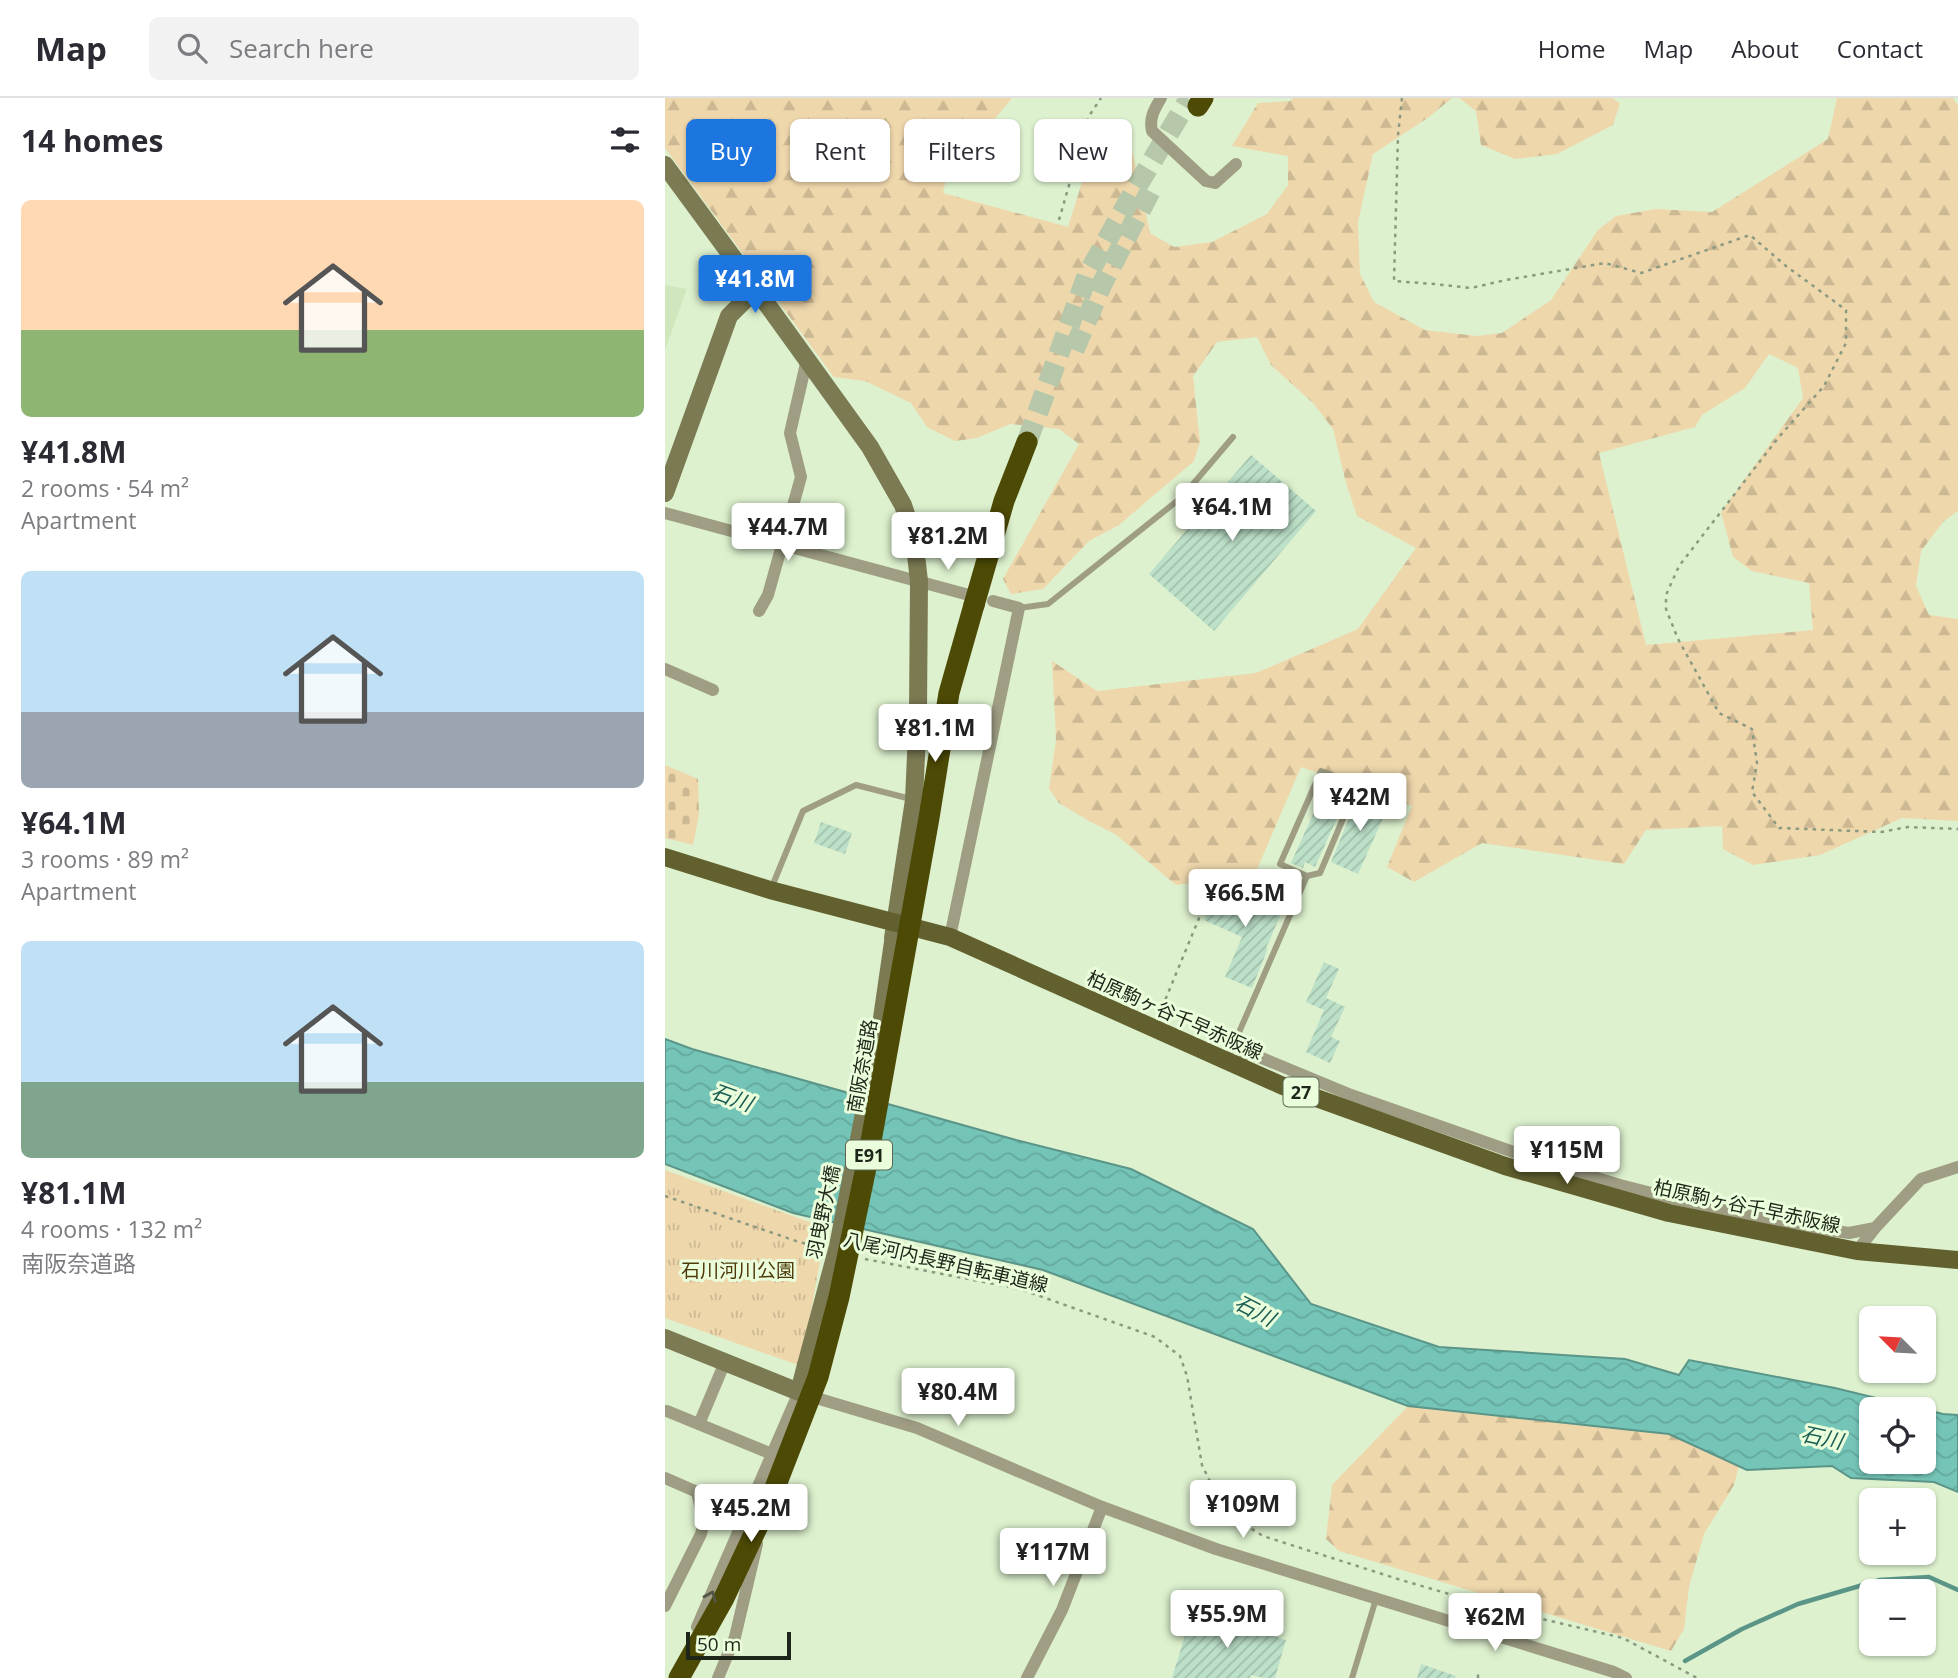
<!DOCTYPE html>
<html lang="en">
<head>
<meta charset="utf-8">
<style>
	:root { --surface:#fff; --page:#f2f2f3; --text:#2b2b33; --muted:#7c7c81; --line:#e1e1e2; --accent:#1d75df }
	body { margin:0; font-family:"Open Sans","Noto Sans JP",sans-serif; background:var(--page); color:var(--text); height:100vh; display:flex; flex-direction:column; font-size:26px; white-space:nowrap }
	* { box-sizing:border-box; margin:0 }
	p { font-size:23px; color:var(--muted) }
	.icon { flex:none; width:38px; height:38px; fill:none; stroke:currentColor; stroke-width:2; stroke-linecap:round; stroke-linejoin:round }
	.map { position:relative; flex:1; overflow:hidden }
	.side { display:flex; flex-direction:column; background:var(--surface); width:665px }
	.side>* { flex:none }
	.guide { position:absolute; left:21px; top:21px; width:665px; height:63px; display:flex; gap:14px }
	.needle { width:46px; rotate:294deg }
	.buttons { position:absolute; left:1194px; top:1208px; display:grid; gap:14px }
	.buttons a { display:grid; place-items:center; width:77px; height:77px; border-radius:10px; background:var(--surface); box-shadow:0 2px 5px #0004; font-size:35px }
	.scale { position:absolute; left:21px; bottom:18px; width:105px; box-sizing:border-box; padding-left:7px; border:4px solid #1e2519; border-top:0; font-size:19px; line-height:24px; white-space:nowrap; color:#1e2519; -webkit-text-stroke:5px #eafedb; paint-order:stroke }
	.price { position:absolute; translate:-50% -60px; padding:0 16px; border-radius:7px; background:#fff; color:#222; font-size:23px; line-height:46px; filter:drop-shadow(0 2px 4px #0008) }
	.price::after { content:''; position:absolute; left:50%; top:42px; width:21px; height:16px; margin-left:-10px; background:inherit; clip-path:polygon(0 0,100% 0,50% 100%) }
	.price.on { background:var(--accent); color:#fff }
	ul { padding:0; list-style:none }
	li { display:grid; align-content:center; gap:14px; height:371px; padding:0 21px }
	li span { display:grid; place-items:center; height:217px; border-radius:10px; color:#555 }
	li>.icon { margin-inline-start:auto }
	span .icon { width:126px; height:126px; fill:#fffc; stroke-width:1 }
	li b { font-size:30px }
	h2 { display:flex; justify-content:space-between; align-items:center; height:84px; padding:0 21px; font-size:30px }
	.chip { padding:0 24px; border-radius:10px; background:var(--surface); box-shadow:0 2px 5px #0004; font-size:24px; line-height:63px }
	.chip.on { background:var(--accent); color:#fff }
	header { display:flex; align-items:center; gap:42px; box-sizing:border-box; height:98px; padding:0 35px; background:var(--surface); border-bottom:2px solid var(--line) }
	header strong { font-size:33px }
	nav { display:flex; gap:38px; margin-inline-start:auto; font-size:24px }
	.search { width:490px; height:63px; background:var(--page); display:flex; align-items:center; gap:18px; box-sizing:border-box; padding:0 24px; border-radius:10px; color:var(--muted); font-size:26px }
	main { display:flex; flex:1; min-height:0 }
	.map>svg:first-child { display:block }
	.built { fill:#d0e7be }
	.forest { fill:url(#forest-firs); fill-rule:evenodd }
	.cemetery { fill:url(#cemetery-stones) }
	.park { fill:url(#park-tufts) }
	.water { fill:url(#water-waves); stroke:#5a9588; stroke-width:2 }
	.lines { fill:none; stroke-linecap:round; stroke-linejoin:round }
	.stream { stroke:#5a9588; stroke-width:4.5 }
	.building { fill:url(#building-hatch) }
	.highway-tunnel { stroke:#b7c8aa; stroke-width:21; stroke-dasharray:21 10; stroke-linecap:butt }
	.path { stroke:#8b9980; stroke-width:2.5; stroke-dasharray:3.5 5; stroke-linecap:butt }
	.lane { stroke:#9f9e84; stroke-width:6 }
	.street { stroke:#9f9e84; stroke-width:12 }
	.secondary { stroke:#7b7a53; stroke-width:18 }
	.primary { stroke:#62602e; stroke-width:18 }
	.highway { stroke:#4d4a05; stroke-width:21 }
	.secondary-bridge { stroke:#7b7a53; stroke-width:18 }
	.highway-bridge { stroke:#4d4a05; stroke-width:21 }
	.oneway { stroke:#525544 }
	.labels { text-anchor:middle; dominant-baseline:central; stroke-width:6; stroke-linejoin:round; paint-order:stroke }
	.shield { fill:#eafedb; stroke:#5b6653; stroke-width:2 }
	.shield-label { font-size:18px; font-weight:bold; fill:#1e2519 }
	.street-label { font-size:19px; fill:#1e2519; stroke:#eafedb }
	.park-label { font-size:19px; fill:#4f390b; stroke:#eafedb }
	.water-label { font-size:21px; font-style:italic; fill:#1b5e54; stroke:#eafedb }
</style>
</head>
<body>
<header>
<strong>Map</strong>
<div class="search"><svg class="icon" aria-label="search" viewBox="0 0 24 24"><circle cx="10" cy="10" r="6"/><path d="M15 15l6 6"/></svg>Search here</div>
<nav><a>Home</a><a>Map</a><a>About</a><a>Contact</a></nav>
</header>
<main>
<section class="side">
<h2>14 homes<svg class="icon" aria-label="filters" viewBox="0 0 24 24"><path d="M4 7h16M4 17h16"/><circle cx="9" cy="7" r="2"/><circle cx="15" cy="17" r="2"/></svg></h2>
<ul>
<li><span style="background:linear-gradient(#ffd9b3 60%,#8fb573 0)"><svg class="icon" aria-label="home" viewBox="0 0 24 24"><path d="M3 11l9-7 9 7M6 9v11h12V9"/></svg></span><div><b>¥41.8M</b><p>2 rooms · 54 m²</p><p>Apartment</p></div></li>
<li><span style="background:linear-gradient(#bfe0f5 65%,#9aa5b1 0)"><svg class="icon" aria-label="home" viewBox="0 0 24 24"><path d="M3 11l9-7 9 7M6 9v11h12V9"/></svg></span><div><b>¥64.1M</b><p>3 rooms · 89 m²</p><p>Apartment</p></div></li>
<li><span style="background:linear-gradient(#bfe0f5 65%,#7fa58c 0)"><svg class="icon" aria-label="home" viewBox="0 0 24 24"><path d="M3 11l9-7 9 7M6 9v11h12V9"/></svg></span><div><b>¥81.1M</b><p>4 rooms · 132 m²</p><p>南阪奈道路</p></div></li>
</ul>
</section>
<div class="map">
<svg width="1293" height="1580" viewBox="0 0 1293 1580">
	<defs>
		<pattern id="forest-firs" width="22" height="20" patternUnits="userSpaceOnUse" patternTransform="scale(1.75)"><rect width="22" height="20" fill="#efd7ac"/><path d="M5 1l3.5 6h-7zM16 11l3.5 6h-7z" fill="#ccb893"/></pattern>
		<pattern id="cemetery-stones" width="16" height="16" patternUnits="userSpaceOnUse" patternTransform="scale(1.75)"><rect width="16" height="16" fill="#efd7ac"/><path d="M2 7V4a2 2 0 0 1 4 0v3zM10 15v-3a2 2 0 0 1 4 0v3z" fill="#ccb893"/></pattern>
		<pattern id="park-tufts" width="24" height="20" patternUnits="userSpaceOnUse" patternTransform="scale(1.75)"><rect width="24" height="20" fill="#efd7ac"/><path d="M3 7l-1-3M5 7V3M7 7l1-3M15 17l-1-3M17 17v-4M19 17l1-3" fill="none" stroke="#ccb893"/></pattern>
		<pattern id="water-waves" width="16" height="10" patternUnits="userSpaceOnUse" patternTransform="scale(1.75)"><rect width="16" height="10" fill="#74c5b7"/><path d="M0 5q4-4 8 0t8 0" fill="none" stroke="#64a99d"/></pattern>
		<pattern id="building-hatch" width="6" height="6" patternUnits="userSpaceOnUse" patternTransform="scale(1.75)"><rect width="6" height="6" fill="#bce0c8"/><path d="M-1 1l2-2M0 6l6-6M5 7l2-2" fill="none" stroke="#a1c0ab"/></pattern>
	</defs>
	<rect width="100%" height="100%" fill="#ddf1ce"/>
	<!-- built -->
	<path class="built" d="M0 187 22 191 0 252Z"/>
	<!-- forest -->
	<g class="forest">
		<path d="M0 0H347L318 35 297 51 284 65 278 95 403 129 436 23 462 29 485 135 509 149 547 144 602 116 623 87V58L567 48 593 5 625 3 628 0H787L764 19 708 56 693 124 695 176 709 204 760 232 812 238 837 235 886 202 933 132 951 118 991 111 1047 114 1163 41 1172 0H1288L1293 8V413L1278 424 1256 453 1251 488 1264 517 1293 521V723L1237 720 1155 757 1088 767 1058 751 1057 728 981 732 959 766 817 745 749 784 722 769 747 708 636 669 590 776 511 787 450 736 424 723 394 705 384 691 391 641 387 563 432 593 591 575 693 531 751 450 692 418 681 385 668 331 649 306 606 267 592 239 552 244 528 278 535 344 529 363 454 427 424 443 378 491 346 496 338 481 414 346 394 331 345 326 312 340 290 343 262 329 246 305 200 283 169 279 0 50ZM1104 256 1133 270 1138 300 1056 414 1068 459 1087 473 1144 485 1148 532 981 547 934 355 1030 329 1037 317 1080 290Z"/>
		<path d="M794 0H947L955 5 948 27 892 56 850 61 816 47 811 13Z"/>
		<path d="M743 1308 1004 1336 1074 1368 1069 1387 1039 1436 1024 1489 1019 1531 1006 1553 674 1453 661 1441 667 1387Z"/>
	</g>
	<!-- cemetery -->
	<path class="cemetery" d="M0 667 33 681 34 717 28 747 0 740Z"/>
	<!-- park -->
	<path class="park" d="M0 1072 161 1130 136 1268 0 1220Z"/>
	<!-- water -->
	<path class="water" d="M0 941 27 951 351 1042 466 1071 588 1131 646 1206 774 1249 960 1261 1014 1277 1024 1262 1170 1290 1256 1311H1206V1363H1258V1311L1278 1316 1293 1317V1394L1269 1384 1186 1380 1167 1368 1082 1372 1004 1336 743 1308 378 1172 128 1115 0 1066Z"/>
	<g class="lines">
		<!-- stream -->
		<path class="stream" d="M1020 1563 1077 1531 1133 1506 1215 1482 1264 1479 1293 1492"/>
	</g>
	<!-- building -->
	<g class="building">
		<path d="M586 357 651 413 549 533 484 476Z"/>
		<path d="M658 694 673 701 675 697 681 700 650 769 640 764 638 770 626 765Z"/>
		<path d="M695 694 724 707 693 776 666 764Z"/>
		<path d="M156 724 187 735 180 756 149 745Z"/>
		<path d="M552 786 592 803 595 797 620 807 601 850H603L587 890 560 879 577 839 539 822 547 804 544 803Z"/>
		<path d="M659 864 674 871 661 900 680 909 666 939 675 943 665 965 641 954 659 912 641 904Z"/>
		<path d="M528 1511 600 1532 599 1535 621 1542 610 1580H599L586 1577 585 1580H507Z"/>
		<path d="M756 1566 791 1578 790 1580H752Z"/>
	</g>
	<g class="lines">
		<!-- highway-tunnel -->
		<g class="highway-tunnel">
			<path d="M409 252 437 186 489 86"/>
			<path d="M362 344 422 178 471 90 524 1"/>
		</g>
		<!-- path -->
		<g class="path">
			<path d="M737 0 733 37 729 183 769 186 806 190 841 182 940 165 976 175 1085 137 1121 168 1181 212V245L1159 288 1113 340 1014 468 1001 497V511L1013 541 1054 615 1087 631 1092 665 1087 694 1114 730 1216 734 1243 729 1293 731"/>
			<path d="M394 122 424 18 436 0"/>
			<path d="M494 917 537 813"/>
			<path d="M0 1098 131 1143 156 1150"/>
			<path d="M200 1161 355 1191 490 1239 515 1258 522 1278 537 1367 555 1404 571 1421 598 1438 736 1482 843 1513 958 1540 1032 1580"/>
			<path d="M813 1580V1572"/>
		</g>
		<!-- lane -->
		<g class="lane">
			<path d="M354 510 383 506 517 399 568 339"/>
			<path d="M642 778 655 775 694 683"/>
			<path d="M106 791 138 713 191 687 246 701"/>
			<path d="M562 962 642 778 615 766 656 673 680 682"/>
			<path d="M687 1580 711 1501"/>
		</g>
		<!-- street -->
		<g class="street">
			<path d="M496 0C489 12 484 20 487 33L541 83 550 85 571 66"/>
			<path d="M0 415 304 497"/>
			<path d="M94 513 103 497 136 379 125 335 142 261"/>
			<path d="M0 571 48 592"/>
			<path d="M285 839 354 510 328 503"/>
			<path d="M573 969 580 953 686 997 854 1056 955 1087 1014 1102 1143 1129 1184 1135 1210 1130"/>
			<path d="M1192 1153 1210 1130 1256 1081 1293 1069"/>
			<path d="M141 1297 252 1330 437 1409 551 1451 949 1574 961 1580"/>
			<path d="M2 1313 107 1356"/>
			<path d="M34 1326 60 1264"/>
			<path d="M0 1380 32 1394 39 1423 36 1436 0 1508"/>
			<path d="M32 1529 134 1294"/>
			<path d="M53 1580 70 1539 92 1446"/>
			<path d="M362 1580 397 1512 437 1409"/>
		</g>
		<!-- secondary -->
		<g class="secondary">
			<path d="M0 67 91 191 64 218 0 395"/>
			<path d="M91 191 205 349 238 407 249 440 254 483 253 613 249 702 228 840"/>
			<path d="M0 1240 134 1294 141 1267"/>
		</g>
		<!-- primary -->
		<path class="primary" d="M0 759 105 792 285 839 618 988 840 1068 1004 1115 1192 1153 1293 1162"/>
		<!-- highway -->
		<g class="highway">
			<path d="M533 8 538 0"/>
			<path d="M309 507 339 403 362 344"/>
		</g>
		<!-- secondary-bridge -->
		<path class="secondary-bridge" d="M141 1267 173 1148 215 934 228 844"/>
		<!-- highway-bridge -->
		<path class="highway-bridge" d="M14 1580 59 1500 106 1400 153 1279 174 1199 203 1060 264 720 284 595 309 507"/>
	</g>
	<!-- one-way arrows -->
	<defs><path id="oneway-chevron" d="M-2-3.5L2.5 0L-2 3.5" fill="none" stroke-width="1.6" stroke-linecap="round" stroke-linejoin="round" transform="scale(1.75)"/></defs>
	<use class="oneway" href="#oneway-chevron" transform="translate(46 1498) rotate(-67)"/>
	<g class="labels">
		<!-- shield labels -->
		<g class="shield">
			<rect x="618.5" y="979.5" width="35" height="29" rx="5"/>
			<rect x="181" y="1042.5" width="46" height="29" rx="5"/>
		</g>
		<g class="shield-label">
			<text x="636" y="994">27</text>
			<text x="204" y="1057">E91</text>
		</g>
		<!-- street labels -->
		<g class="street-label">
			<text transform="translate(510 917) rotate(24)">柏原駒ヶ谷千早赤阪線</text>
			<text transform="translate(197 968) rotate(-80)">南阪奈道路</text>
			<text transform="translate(1082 1108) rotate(12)">柏原駒ヶ谷千早赤阪線</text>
			<text transform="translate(158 1114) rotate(-78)">羽曳野大橋</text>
			<text transform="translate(281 1164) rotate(13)">八尾河内長野自転車道線</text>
		</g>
		<!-- park labels -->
		<g class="park-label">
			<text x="73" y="1172">石川河川公園</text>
		</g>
		<!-- water labels -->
		<g class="water-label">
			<text transform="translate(67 999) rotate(20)">石川</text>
			<text transform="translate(590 1212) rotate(27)">石川</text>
			<text transform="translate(1157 1339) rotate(12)">石川</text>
		</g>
	</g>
</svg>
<div class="buttons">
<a><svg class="needle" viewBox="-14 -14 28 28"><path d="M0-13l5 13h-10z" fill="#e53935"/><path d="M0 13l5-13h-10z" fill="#7c7c81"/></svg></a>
<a><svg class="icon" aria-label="locate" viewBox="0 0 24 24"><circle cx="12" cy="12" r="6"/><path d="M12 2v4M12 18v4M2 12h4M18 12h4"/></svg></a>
<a>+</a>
<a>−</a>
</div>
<div class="scale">50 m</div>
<b class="price on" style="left:90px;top:217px">¥41.8M</b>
<b class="price" style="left:567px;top:445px">¥64.1M</b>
<b class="price" style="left:123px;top:465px">¥44.7M</b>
<b class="price" style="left:283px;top:474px">¥81.2M</b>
<b class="price" style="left:270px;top:666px">¥81.1M</b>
<b class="price" style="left:695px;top:735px">¥42M</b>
<b class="price" style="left:580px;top:831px">¥66.5M</b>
<b class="price" style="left:902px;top:1088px">¥115M</b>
<b class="price" style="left:293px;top:1330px">¥80.4M</b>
<b class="price" style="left:578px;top:1442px">¥109M</b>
<b class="price" style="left:86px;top:1446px">¥45.2M</b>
<b class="price" style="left:388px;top:1490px">¥117M</b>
<b class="price" style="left:562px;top:1552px">¥55.9M</b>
<b class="price" style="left:830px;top:1555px">¥62M</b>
<div class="guide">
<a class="chip on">Buy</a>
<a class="chip">Rent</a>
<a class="chip">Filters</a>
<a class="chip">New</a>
</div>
</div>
</main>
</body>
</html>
